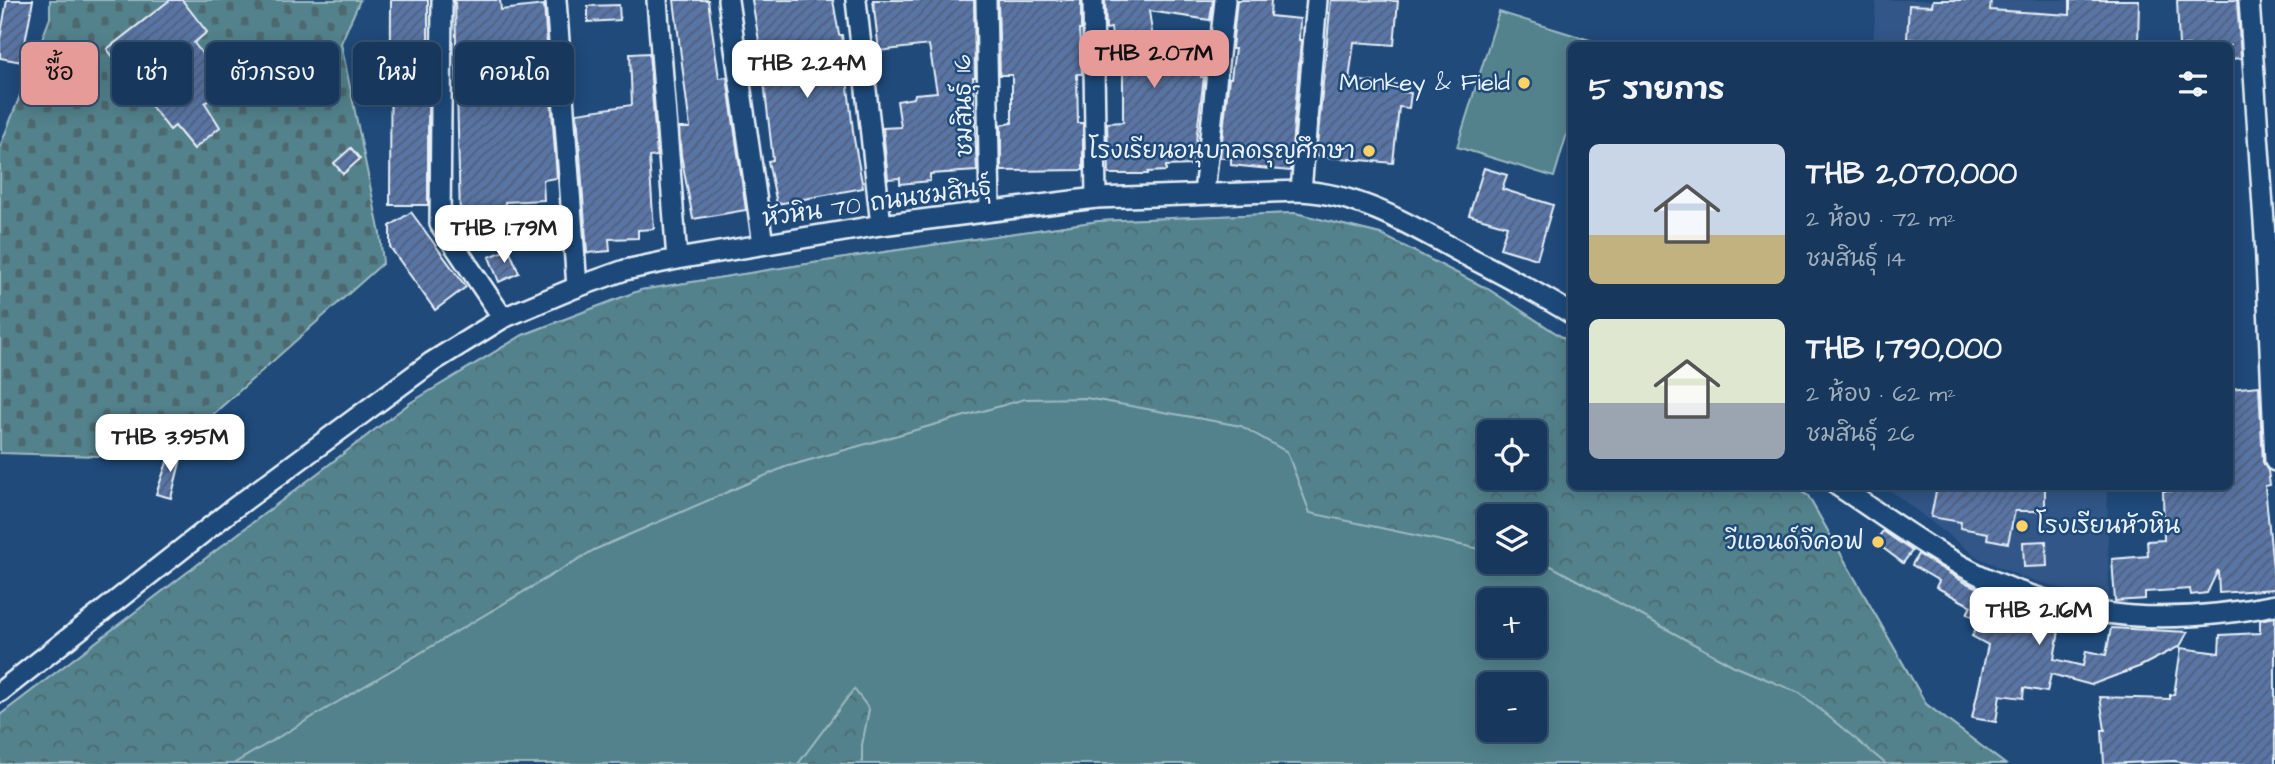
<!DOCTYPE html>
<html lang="th">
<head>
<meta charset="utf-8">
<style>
	:root { --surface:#17385c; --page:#244365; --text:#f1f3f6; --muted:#9eacbb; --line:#365272; --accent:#e69b98 }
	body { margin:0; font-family:"Architects Daughter","Playpen Sans Thai",sans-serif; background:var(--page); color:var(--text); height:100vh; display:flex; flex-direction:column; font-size:26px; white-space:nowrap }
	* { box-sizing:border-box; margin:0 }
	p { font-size:23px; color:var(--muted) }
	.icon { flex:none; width:38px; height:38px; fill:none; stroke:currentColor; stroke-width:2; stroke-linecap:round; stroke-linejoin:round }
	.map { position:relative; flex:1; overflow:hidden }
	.side { position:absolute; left:1568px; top:42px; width:665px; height:448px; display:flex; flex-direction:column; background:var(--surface); border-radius:10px; box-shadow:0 4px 18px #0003,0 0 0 2px var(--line) }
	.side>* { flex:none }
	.hud { position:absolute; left:21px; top:42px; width:665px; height:63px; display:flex; gap:14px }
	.controls { position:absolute; left:1477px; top:420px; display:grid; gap:14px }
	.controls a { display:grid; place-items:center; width:70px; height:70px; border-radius:10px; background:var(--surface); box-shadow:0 4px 18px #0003,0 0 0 2px var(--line); font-size:35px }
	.price { position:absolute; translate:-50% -60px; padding:0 16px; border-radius:14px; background:#fff; color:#222; font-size:23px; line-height:46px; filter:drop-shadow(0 2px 4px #0008) }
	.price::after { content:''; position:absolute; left:50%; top:42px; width:21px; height:16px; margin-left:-10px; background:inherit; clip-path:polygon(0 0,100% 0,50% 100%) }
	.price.current { background:var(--accent); color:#111 }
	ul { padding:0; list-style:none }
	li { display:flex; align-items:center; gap:21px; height:175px; padding:0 21px }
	li span { display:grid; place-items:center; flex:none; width:196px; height:140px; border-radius:10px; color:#555 }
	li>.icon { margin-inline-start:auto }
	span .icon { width:84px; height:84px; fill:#fffc; stroke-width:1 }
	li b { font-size:30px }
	h2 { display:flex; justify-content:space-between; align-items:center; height:84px; padding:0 21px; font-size:30px }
	.chip { padding:0 24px; border-radius:10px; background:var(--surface); box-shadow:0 4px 18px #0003,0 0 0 2px var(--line); font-size:24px; line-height:63px }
	.chip.current { background:var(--accent); color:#111 }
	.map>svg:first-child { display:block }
	.built { fill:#305787 }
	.grass { fill:#53828c; stroke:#9ebac2; stroke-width:2; fill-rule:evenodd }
	.forest { fill:url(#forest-crowns); stroke:#9ebac2; stroke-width:2; fill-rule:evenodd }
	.cemetery { fill:url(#cemetery-stones); stroke:#9ebac2; stroke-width:2 }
	.building { fill:url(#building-hatch); stroke:#e8f1f8; stroke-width:2 }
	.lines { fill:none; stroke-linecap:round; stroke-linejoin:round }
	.minor-casing { stroke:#e8f1f8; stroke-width:24 }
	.minor { stroke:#1f4a7a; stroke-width:19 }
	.poi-dot { fill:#ffd166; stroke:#1f4a7a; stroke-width:2.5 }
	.labels { text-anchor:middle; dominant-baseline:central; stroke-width:5; stroke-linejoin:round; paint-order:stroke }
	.poi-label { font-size:24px; fill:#e8f1f8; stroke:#1f4a7a; text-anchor:end }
	.street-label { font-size:24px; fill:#e8f1f8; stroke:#1f4a7a }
</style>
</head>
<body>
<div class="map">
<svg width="2275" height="764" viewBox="0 0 2275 764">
	<defs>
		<pattern id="forest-crowns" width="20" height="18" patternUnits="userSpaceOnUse" patternTransform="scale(1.75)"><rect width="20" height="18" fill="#53828c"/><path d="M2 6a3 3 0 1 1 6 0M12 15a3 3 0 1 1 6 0" fill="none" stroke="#4d686e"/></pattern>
		<pattern id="cemetery-stones" width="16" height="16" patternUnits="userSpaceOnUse" patternTransform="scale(1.75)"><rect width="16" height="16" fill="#53828c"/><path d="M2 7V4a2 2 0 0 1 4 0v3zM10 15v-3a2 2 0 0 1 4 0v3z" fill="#4d686e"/></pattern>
		<pattern id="building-hatch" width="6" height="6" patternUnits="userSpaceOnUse" patternTransform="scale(1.75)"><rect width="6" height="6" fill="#5974a5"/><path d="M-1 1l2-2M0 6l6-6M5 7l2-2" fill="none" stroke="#50607c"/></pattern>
	</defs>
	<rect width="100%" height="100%" fill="#1f4a7a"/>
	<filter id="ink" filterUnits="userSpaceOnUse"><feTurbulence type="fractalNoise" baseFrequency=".0143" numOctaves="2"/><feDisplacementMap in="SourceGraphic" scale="14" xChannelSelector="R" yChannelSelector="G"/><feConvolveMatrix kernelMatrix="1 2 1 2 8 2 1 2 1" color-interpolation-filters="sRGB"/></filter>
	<g filter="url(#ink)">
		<!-- built -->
		<g class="built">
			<path d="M1876 0H2105L2103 45 1873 46Z"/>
			<path d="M1886 487H2107L2109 602 2022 577 1977 557Z"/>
		</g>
		<!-- grass -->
		<g class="grass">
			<path d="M1499 12 1596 42 1595 45 1572 46 1571 120 1554 177 1457 147Z"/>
			<path d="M1295 213 1380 234 1488 289 1571 343 1572 486H1793L1808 496 1926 704 2005 764H0V715L410 403 523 335 641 290 871 254 1099 221ZM1489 432H1535V478H1489ZM1489 516H1535V562H1489ZM1489 600H1535V646H1489ZM1489 684H1535V730H1489Z"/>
		</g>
		<!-- forest -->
		<g class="forest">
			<path d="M1295 213 1380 234 1488 289 1571 343 1572 486H1793L1808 496 1926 704 2005 764H1886L1800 693 1734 666 1542 561 1535 560V516H1489V551L1310 513 1287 452 1241 426 1086 398 1025 399 785 467 594 550 233 764H0V715L410 403 523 335 641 290 871 254 1099 221ZM1489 432H1535V478H1489Z"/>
			<path d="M854 689 869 709 862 745V764H798Z"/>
		</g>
		<!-- cemetery -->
		<path class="cemetery" d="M50 0H360L341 43 380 234 383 263 164 458 0 453V147L50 18Z"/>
		<!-- building -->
		<g class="building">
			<path d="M7 0H33L24 48 52 54 49 67 0 58V39Z"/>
			<path d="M170 0H182L207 32 194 43 227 86 205 103 220 127 194 149 175 126 170 130 107 49Z"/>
			<path d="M391 0H428V205H390Z"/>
			<path d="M455 0H500L501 10 544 5 557 178 543 180 544 200 505 202V217L460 218Z"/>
			<path d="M674 0H708L719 78 727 77 746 210 693 219 681 155 679 128H690Z"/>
			<path d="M752 0H833L839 35H842L854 139 863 188 777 204 768 161 773 160 760 47Z"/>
			<path d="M873 0H974L975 77H973L977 171 930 174V181L900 184V178L888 179 883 128 901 127 897 101 914 98 915 94 937 92 929 45 879 51Z"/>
			<path d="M998 0H1081V30H1079L1082 74H1077L1078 123H1083V170L1001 171V125L1012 123V75H1000Z"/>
			<path d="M1105 0H1213L1210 20 1149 11 1155 53H1201V77H1204L1193 165 1166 166V171L1148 172V174H1109L1107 123 1123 122V68H1116L1111 28 1106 29Z"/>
			<path d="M1237 0H1271L1270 16 1300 19 1299 40H1301L1290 171 1231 165V158H1220L1229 78H1231L1235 49H1232Z"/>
			<path d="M1331 0 1398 1 1394 45 1354 42 1349 80 1401 85 1403 92 1411 93 1409 108 1399 107 1393 163 1316 156Z"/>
			<path d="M1933 0H1991L1990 10 2070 15V0H2139L2138 46H2013L1907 39 1909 5 1932 6Z"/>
			<path d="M2177 0H2237L2241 58 2230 59V46H2179Z"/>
			<path d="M619 5 620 20 588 22V6Z"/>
			<path d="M649 53 657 156 649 157 654 229 638 230V238L609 239 610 251 587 253 577 113 632 105 630 54Z"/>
			<path d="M351 148 360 159 343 174 334 163Z"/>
			<path d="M1484 168 1507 175 1502 189 1553 205 1537 259 1500 248 1507 226 1469 215Z"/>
			<path d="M411 212 466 287 435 310 390 247V226Z"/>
			<path d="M509 249 519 273 499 282 489 257Z"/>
			<path d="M2259 386 2263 462 2268 471 2270 485 2265 486 2275 589 2219 593 2218 570 2207 593 2191 595 2190 589 2145 592V599L2115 601 2112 559 2148 556 2147 541 2164 540 2163 491H2183V486H2233L2230 448V389Z"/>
			<path d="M172 448 183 451 171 498 156 494Z"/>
			<path d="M1937 486H2045V511H2015L2008 543 1987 539 1988 533 1960 528 1961 522 1931 517Z"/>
			<path d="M1883 531 1912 551 1903 563 1875 542Z"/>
			<path d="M2046 541 2047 566 2024 567 2023 542Z"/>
			<path d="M1918 554 1964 582 2018 604 2017 608 2023 610 2024 623 2060 625 2054 659 2083 666 2086 651 2106 655 2111 628 2188 632 2180 646 2141 666 2091 685 2051 674 2047 692 2024 688 2023 698 2000 695 1996 722 1972 718 1988 645 1972 636 1981 619 1967 614 1971 606 1936 587 1939 581 1912 565Z"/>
			<path d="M2275 617V764H2195L2174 761 2104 764 2102 730H2105L2100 697 2170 699V695H2174L2181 648 2219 653 2220 635 2260 633V620Z"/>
		</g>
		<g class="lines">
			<defs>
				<g id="minor">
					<path d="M442 0 440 224 503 318"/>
					<path d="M556 0 577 287"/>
					<path d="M657 0 677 259"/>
					<path d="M728 0 763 244"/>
					<path d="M856 0 881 225"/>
					<path d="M986 0 990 211"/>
					<path d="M1093 0 1096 198"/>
					<path d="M2249 0 2265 237 2275 461"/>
					<path d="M1301 191 1317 0"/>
					<path d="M1204 193 1225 0"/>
					<path d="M1838 486C1887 518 1935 555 1988 579 2084 622 2173 625 2275 605"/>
					<path d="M0 692 233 509 432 362 503 318 577 287 625 270 677 259 881 225 1096 198 1301 191C1362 194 1417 229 1469 257 1504 275 1538 293 1572 314"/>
				</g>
			</defs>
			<!-- minor casing -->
			<use href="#minor" class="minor-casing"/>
			<!-- minor -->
			<use href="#minor" class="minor"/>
		</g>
	</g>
	<!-- markers -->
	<g class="poi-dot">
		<circle cx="1524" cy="83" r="7"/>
		<circle cx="1369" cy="151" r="7"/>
		<circle cx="2022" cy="526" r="7"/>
		<circle cx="1878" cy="542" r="7"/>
	</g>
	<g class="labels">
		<!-- poi labels -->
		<g class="poi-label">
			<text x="1510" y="83">Monkey &amp; Field</text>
			<text x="1355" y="151">โรงเรียนอนุบาลดรุญศึกษา</text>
			<text x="2036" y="526" text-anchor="start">โรงเรียนหัวหิน</text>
			<text x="1864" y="542">วีแอนด์จีคอฟ</text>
		</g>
		<!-- street labels -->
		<g class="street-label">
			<text transform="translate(964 106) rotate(-91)">ชมสินธุ์ 16</text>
			<text transform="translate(877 203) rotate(-8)">หัวหิน 70 ถนนชมสินธุ์</text>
		</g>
	</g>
</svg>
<div class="controls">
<a><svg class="icon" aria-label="locate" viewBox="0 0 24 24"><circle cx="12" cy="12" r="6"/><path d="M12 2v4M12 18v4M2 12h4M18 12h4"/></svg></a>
<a><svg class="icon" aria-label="layers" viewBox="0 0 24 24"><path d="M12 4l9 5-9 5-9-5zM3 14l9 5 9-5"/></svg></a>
<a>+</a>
<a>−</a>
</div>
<b class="price current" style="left:1154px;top:90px">THB 2.07M</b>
<b class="price" style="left:807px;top:100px">THB 2.24M</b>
<b class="price" style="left:504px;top:265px">THB 1.79M</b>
<b class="price" style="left:170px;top:474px">THB 3.95M</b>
<b class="price" style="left:2039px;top:647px">THB 2.16M</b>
<div class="hud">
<a class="chip current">ซื้อ</a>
<a class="chip">เช่า</a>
<a class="chip">ตัวกรอง</a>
<a class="chip">ใหม่</a>
<a class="chip">คอนโด</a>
</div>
<section class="side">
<h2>5 รายการ<svg class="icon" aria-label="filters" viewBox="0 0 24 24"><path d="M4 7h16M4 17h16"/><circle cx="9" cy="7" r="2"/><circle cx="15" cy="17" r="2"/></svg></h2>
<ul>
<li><span style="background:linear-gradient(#c9d6e8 65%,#c2b280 0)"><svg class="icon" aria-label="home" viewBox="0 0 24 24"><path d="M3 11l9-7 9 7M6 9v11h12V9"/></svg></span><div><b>THB 2,070,000</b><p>2 ห้อง · 72 m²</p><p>ชมสินธุ์ 14</p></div></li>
<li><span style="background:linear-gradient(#dfe7d0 60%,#9aa5b1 0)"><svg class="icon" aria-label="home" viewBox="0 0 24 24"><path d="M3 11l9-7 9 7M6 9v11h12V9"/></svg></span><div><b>THB 1,790,000</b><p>2 ห้อง · 62 m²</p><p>ชมสินธุ์ 26</p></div></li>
</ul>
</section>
</div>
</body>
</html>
